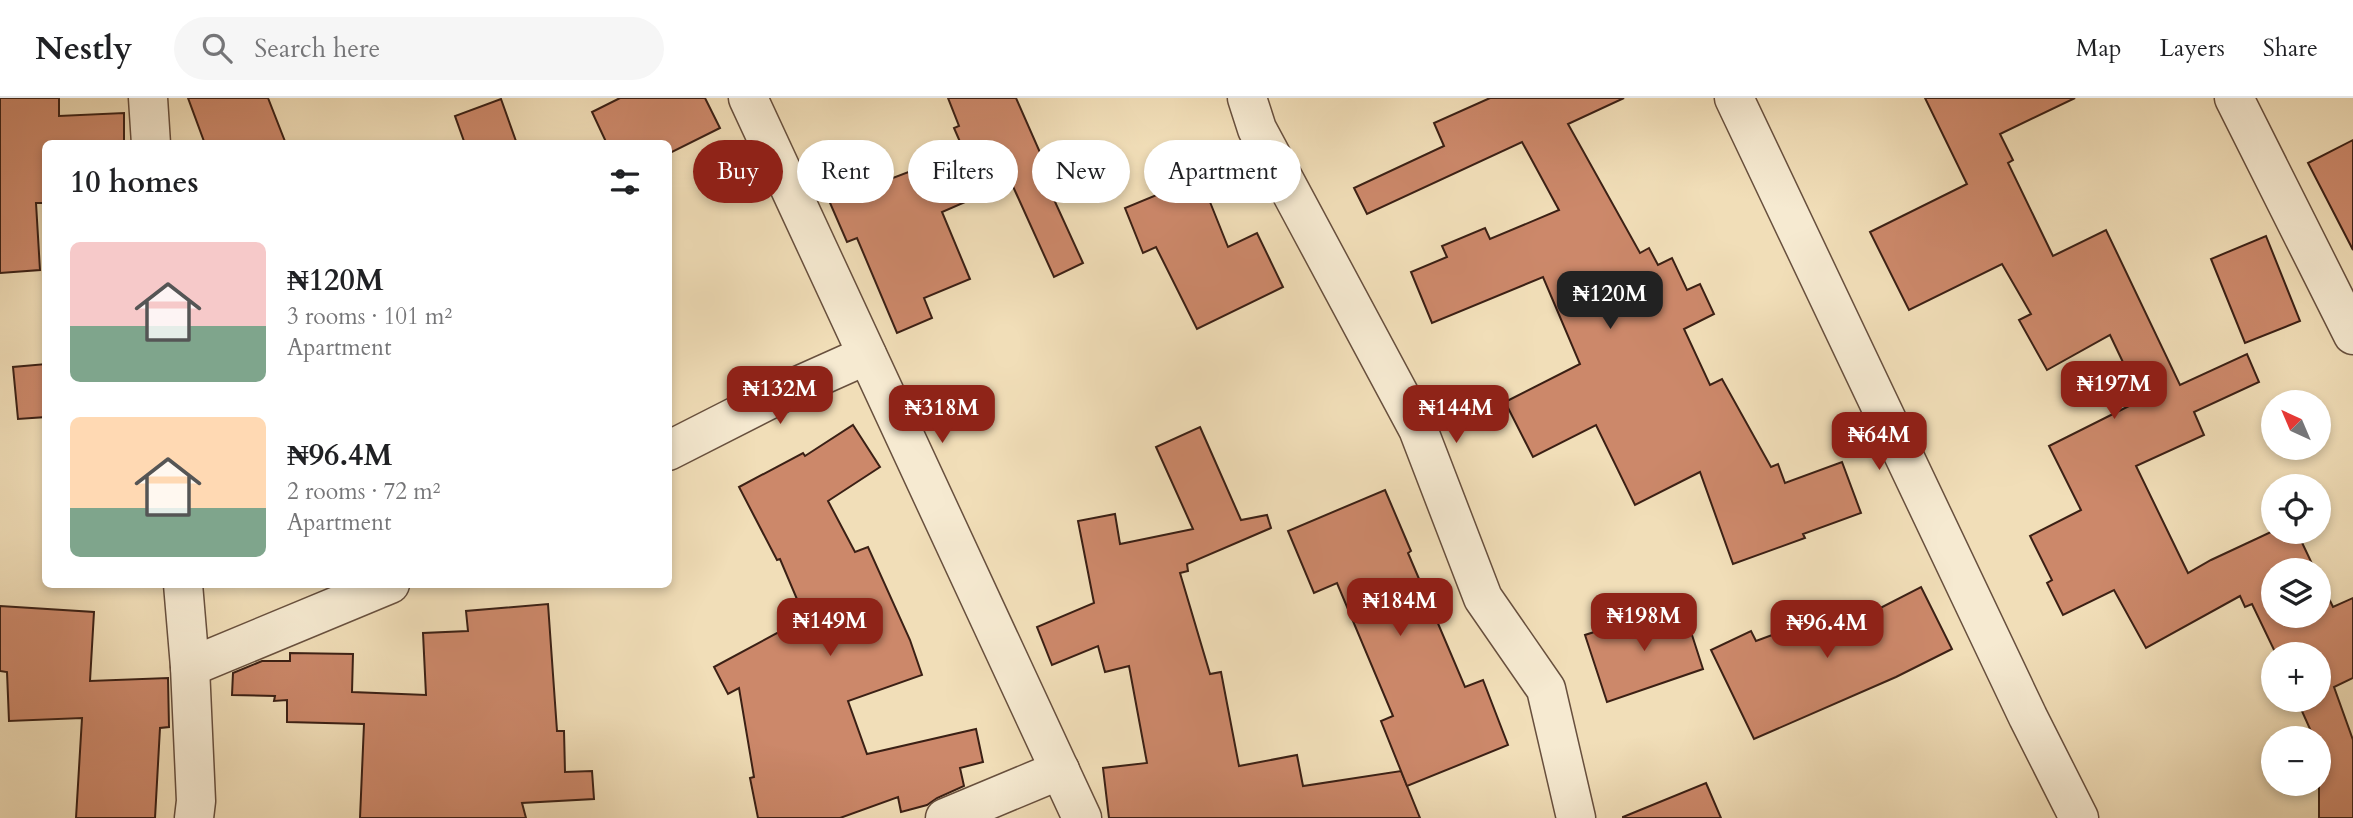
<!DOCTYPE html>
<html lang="en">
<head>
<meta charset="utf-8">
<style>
	:root { --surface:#fff; --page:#f6f6f6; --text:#202124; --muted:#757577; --line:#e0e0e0; --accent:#8f2418 }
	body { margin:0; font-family:Cardo,serif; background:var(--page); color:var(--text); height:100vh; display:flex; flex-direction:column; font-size:26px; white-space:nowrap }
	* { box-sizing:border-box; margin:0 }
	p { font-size:23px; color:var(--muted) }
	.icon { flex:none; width:38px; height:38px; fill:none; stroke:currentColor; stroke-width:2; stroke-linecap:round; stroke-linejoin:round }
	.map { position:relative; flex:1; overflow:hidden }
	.drawer { position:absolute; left:42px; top:42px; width:630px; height:448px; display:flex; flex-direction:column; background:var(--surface); border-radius:10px; box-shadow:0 4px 10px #0003 }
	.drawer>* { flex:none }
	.hud { position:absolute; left:693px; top:42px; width:665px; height:63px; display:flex; gap:14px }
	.needle { width:46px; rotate:316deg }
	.controls { position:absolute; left:2261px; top:292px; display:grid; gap:14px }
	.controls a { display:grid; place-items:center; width:70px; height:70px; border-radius:50%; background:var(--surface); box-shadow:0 4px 10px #0003; font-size:35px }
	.price { position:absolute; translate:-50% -60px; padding:0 16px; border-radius:14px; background:var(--accent); color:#fff; font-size:23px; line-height:46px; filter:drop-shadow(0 2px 4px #0008) }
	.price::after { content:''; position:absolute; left:50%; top:42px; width:21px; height:16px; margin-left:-10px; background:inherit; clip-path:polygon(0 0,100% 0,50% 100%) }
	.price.active { background:#222; color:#fff }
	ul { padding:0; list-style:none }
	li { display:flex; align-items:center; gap:21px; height:175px; padding:0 28px }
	li span { display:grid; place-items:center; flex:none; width:196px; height:140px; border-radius:10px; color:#555 }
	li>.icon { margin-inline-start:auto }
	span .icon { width:84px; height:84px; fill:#fffc; stroke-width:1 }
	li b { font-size:30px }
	h2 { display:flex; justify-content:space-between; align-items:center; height:84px; padding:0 28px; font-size:30px }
	.chip { padding:0 24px; border-radius:32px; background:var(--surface); box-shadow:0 4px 10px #0003; font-size:24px; line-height:63px }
	.chip.active { background:var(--accent); color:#fff }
	header { display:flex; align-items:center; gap:42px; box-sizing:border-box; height:98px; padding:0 35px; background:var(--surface); border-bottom:2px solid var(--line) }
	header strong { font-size:33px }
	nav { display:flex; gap:38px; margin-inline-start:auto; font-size:24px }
	.search { width:490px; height:63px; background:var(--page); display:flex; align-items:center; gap:18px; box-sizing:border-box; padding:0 24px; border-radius:38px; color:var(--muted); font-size:26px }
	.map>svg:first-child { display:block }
	.building { fill:#cc886a; stroke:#3b2015; stroke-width:2 }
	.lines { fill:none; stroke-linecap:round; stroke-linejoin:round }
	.minor-casing { stroke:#68503e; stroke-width:41 }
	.minor { stroke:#f6ead1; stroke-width:38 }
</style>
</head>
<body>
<header>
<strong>Nestly</strong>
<div class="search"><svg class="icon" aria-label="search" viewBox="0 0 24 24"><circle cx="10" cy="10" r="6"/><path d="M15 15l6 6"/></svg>Search here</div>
<nav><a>Map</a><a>Layers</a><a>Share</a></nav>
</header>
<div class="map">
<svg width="2353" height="720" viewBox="0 0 2353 720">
	<rect width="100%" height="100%" fill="#f1deb8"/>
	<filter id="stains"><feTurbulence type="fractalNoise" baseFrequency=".00286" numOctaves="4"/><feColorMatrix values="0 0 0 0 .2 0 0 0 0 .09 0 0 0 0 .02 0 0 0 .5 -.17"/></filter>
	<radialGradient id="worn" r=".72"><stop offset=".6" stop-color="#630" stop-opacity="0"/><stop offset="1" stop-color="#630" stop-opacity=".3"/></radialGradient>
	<!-- building -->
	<g class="building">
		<path d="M0 0H59V18L124 15V46H46V105H36L40 172 0 175Z"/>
		<path d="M188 0H268L286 46H205Z"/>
		<path d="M620 0H705L720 30 668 56V46H607L592 14Z"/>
		<path d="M948 0H1016L1046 68 1040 71 1083 165 1054 179 1011 84 942 114 970 181 924 200 932 220 897 235 857 140 847 144 827 98 861 83 864 91 964 53 954 30 959 28Z"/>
		<path d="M1490 0H1624L1568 26 1640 155 1649 150 1658 167 1672 160 1687 192 1700 186 1714 216 1684 231 1710 287 1722 281 1771 369 1778 366 1785 385 1842 364 1861 415 1803 436 1805 440 1733 466 1700 374 1635 407 1596 327 1533 359 1505 304 1580 266 1543 179 1432 225 1411 174 1447 159 1442 148 1485 130 1490 141 1559 112 1522 44 1367 116 1354 90 1444 48 1434 25Z"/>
		<path d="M1925 0H2075L2000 36 2013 62 2008 65 2053 158 2106 132 2180 287 2247 256 2259 284 2194 314 2204 337 2136 368 2188 475 2211 462 2273 433 2297 434 2315 472H2273V518H2319V480L2333 509 2353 500V580L2334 589 2353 642V720H2319V640H2314L2297 602H2319V556H2276L2252 506 2245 509 2240 498 2146 550 2114 492 2063 517 2047 485 2052 482 2030 438 2081 412 2049 348 2141 302 2110 237 2047 272 2019 222 2031 216 2002 166 1909 212 1870 134 1967 86Z"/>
		<path d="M501 1 517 46H465L455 18Z"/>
		<path d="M2353 42V152L2308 65Z"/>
		<path d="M1200 79 1228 149 1257 135 1283 189 1197 231 1156 149 1143 155 1125 110Z"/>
		<path d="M2266 138 2300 223 2245 245 2211 161Z"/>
		<path d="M46 266V319L18 321 13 269Z"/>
		<path d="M853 327 880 369 828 403 855 454 868 449 910 542 922 577 848 603 867 656 976 631 983 664 960 670 964 688 937 700 927 707 901 714 898 699 840 720H758L750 680 754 679 739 590 728 596 714 569 805 520 780 461 777 462 739 389 803 355 805 358Z"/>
		<path d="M1200 329 1241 422 1267 417 1271 430 1187 466 1188 473 1180 475 1210 576 1221 574 1239 668 1297 657 1303 688 1401 673 1420 720H1109L1103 670 1147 665 1129 568 1105 574 1098 548 1052 567 1037 529 1094 505 1078 423 1115 416 1120 446 1193 431 1156 349Z"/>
		<path d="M1385 392 1411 453 1408 455 1465 589 1483 582 1508 647 1407 688 1381 623 1393 618 1337 485 1314 495 1288 433Z"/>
		<path d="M1921 489 1952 551 1896 579 1754 641 1711 552 1751 533 1756 543 1850 508 1855 523Z"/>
		<path d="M548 506 557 633H564L565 674 592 673 594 701 522 705 526 720H360L364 626 287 624V602L274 603 275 598 232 597 233 575 262 563H290V555L353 556 352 594 426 597 423 535 468 533 466 513Z"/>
		<path d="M1682 506 1703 571 1607 604 1585 537Z"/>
		<path d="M0 508 94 514 90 583 168 580 169 629 160 630 155 720H76L82 620 9 623 7 574 0 573Z"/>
		<path d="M1706 685 1721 720H1623V719Z"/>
	</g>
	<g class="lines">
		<defs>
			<g id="minor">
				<path d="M148 0 151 46"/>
				<path d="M748 0 1082 720"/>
				<path d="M1247 0 1257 31 1418 331 1483 500 1546 591 1576 720"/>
				<path d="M1734 0 2028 619 2079 720"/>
				<path d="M2234 0 2353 237"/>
				<path d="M668 353 782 295 867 257"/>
				<path d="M183 486 190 569 196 703 194 720"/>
				<path d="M190 569 390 486"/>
				<path d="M945 720 1060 672"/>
			</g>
		</defs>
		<!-- minor casing -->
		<use href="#minor" class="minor-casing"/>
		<!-- minor -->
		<use href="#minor" class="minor"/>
	</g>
	<rect width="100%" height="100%" filter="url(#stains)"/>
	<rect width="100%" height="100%" fill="url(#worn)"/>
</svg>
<div class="controls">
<a><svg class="needle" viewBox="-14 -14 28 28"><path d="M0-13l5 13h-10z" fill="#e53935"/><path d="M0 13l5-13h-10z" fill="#757577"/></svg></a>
<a><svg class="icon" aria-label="locate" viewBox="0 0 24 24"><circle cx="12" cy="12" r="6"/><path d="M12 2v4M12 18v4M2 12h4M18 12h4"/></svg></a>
<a><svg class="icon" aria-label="layers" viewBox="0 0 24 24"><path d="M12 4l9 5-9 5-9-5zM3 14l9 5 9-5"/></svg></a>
<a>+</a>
<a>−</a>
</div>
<b class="price active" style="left:1610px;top:233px">₦120M</b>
<b class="price" style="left:2114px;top:323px">₦197M</b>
<b class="price" style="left:780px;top:328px">₦132M</b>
<b class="price" style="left:942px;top:347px">₦318M</b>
<b class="price" style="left:1456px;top:347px">₦144M</b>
<b class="price" style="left:1879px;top:374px">₦64M</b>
<b class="price" style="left:1400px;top:540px">₦184M</b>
<b class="price" style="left:1644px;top:555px">₦198M</b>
<b class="price" style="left:830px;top:560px">₦149M</b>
<b class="price" style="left:1827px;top:562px">₦96.4M</b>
<div class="hud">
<a class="chip active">Buy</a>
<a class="chip">Rent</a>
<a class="chip">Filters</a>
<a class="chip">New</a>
<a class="chip">Apartment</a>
</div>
<section class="drawer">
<h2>10 homes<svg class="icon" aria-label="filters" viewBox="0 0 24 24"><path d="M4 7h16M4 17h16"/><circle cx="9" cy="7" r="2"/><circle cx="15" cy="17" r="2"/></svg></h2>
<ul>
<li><span style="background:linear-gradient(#f6c9c9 60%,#7fa58c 0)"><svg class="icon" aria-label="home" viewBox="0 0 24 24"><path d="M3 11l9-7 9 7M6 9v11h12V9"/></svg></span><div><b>₦120M</b><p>3 rooms · 101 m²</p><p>Apartment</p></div></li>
<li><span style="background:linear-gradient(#ffd9b3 65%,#7fa58c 0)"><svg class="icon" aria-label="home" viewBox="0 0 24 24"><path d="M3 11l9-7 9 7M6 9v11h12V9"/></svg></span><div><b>₦96.4M</b><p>2 rooms · 72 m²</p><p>Apartment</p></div></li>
</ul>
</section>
</div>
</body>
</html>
